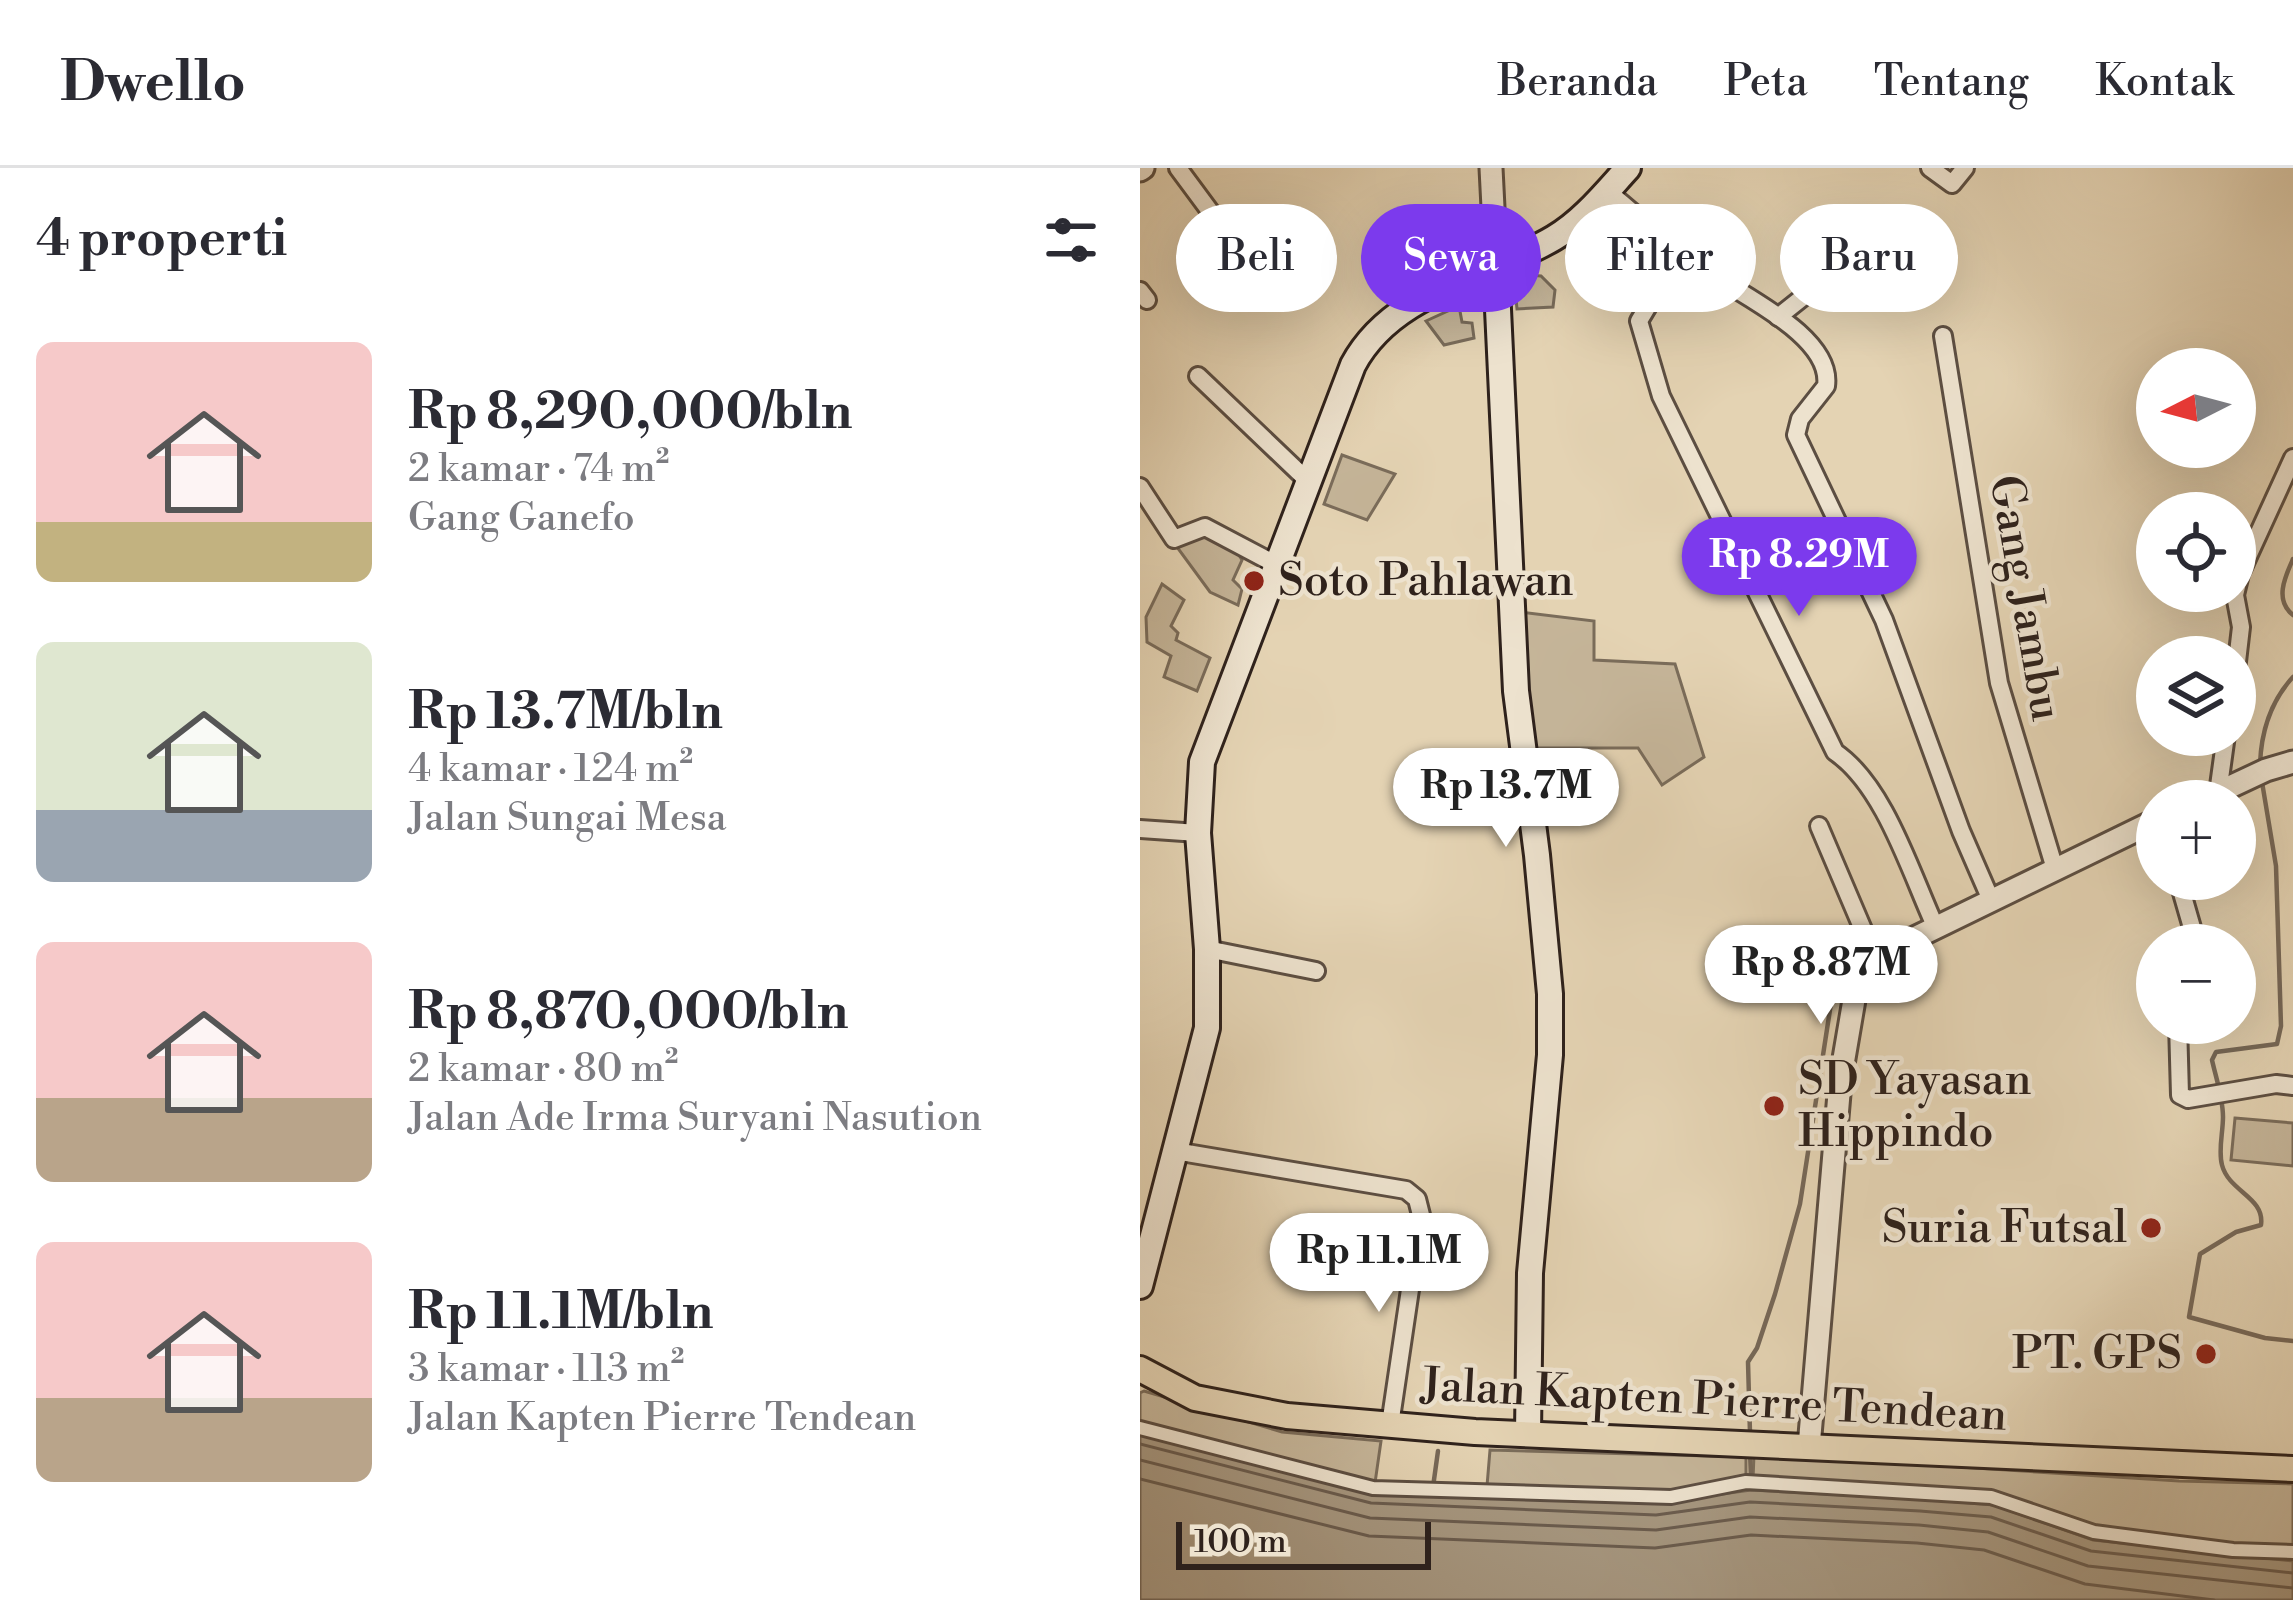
<!DOCTYPE html>
<html lang="id">
<head>
<meta charset="utf-8">
<style>
	:root { --surface:#fff; --page:#f2f2f3; --text:#2b2b33; --muted:#7c7c81; --line:#e1e1e2; --accent:#7c3aed }
	body { margin:0; font-family:"Libre Bodoni",serif; background:var(--page); color:var(--text); height:100vh; display:flex; flex-direction:column; font-size:45px; white-space:nowrap }
	* { box-sizing:border-box; margin:0 }
	p { font-size:39px; color:var(--muted) }
	.icon { flex:none; width:66px; height:66px; fill:none; stroke:currentColor; stroke-width:2; stroke-linecap:round; stroke-linejoin:round }
	.map { position:relative; flex:1; overflow:hidden }
	.sheet { display:flex; flex-direction:column; background:var(--surface); width:1140px }
	.sheet>* { flex:none }
	.hud { position:absolute; left:36px; top:36px; width:936px; height:108px; display:flex; gap:24px }
	.needle { width:78px; rotate:264deg }
	.fabs { position:absolute; left:996px; top:180px; display:grid; gap:24px }
	.fabs a { display:grid; place-items:center; width:120px; height:120px; border-radius:50%; background:var(--surface); box-shadow:0 12px 48px #0002; font-size:60px }
	.scale { position:absolute; left:36px; bottom:30px; width:255px; box-sizing:border-box; padding-left:12px; border:6px solid #2f221c; border-top:0; font-size:33px; line-height:42px; white-space:nowrap; color:#2f221c; -webkit-text-stroke:9px #ede2ce; paint-order:stroke }
	.price { position:absolute; translate:-50% -102px; padding:0 27px; border-radius:42px; background:#fff; color:#222; font-size:39px; line-height:78px; filter:drop-shadow(0 3px 6px #0008) }
	.price::after { content:''; position:absolute; left:50%; top:72px; width:36px; height:27px; margin-left:-18px; background:inherit; clip-path:polygon(0 0,100% 0,50% 100%) }
	.price.current { background:var(--accent); color:#fff }
	ul { padding:0; list-style:none }
	li { display:flex; align-items:center; gap:36px; height:300px; padding:0 36px }
	li span { display:grid; place-items:center; flex:none; width:336px; height:240px; border-radius:18px; color:#555 }
	li>.icon { margin-inline-start:auto }
	span .icon { width:144px; height:144px; fill:#fffc; stroke-width:1 }
	li b { font-size:51px }
	h2 { display:flex; justify-content:space-between; align-items:center; height:144px; padding:0 36px; font-size:51px }
	.pill { padding:0 42px; border-radius:54px; background:var(--surface); box-shadow:0 12px 48px #0002; font-size:42px; line-height:108px }
	.pill.current { background:var(--accent); color:#fff }
	header { display:flex; align-items:center; gap:72px; box-sizing:border-box; height:168px; padding:0 60px; background:var(--surface); border-bottom:3px solid var(--line) }
	header strong { font-size:57px }
	nav { display:flex; gap:66px; margin-inline-start:auto; font-size:42px }
	main { display:flex; flex:1; min-height:0 }
	.map>svg:first-child { display:block }
	.green { fill:#c5b599; stroke:#7a6c5a; stroke-width:3 }
	.water { fill:#a69780; stroke:#766858; stroke-width:3 }
	.lines { fill:none; stroke-linecap:round; stroke-linejoin:round }
	.shore { stroke:#6a5c4e; stroke-width:3 }
	.stream { stroke:#766858; stroke-width:4.5 }
	.pedestrian-casing { stroke:#5c4e42; stroke-width:18 }
	.minor-casing { stroke:#5c4e42; stroke-width:22 }
	.tertiary-casing { stroke:#5c4e42; stroke-width:27 }
	.secondary-casing { stroke:#2f221c; stroke-width:30 }
	.primary-casing { stroke:#2f221c; stroke-width:30 }
	.pedestrian { stroke:#ede2ce; stroke-width:12 }
	.minor { stroke:#ede2ce; stroke-width:16 }
	.tertiary { stroke:#ede2ce; stroke-width:21 }
	.secondary { stroke:#ede2ce; stroke-width:24 }
	.primary { stroke:#e4d3b3; stroke-width:24 }
	.poi-dot { fill:#8f2418; stroke:#ede2ce; stroke-width:4.5 }
	.labels { text-anchor:middle; dominant-baseline:central; stroke-width:9; stroke-linejoin:round; paint-order:stroke }
	.poi-label { font-size:45px; fill:#2f221c; stroke:#ede2ce; text-anchor:start }
	.street-label { font-size:45px; fill:#2f221c; stroke:#ede2ce }
</style>
</head>
<body>
<header>
<strong>Dwello</strong>
<nav><a>Beranda</a><a>Peta</a><a>Tentang</a><a>Kontak</a></nav>
</header>
<main>
<section class="sheet">
<h2>4 properti<svg class="icon" aria-label="filters" viewBox="0 0 24 24"><path d="M4 7h16M4 17h16"/><circle cx="9" cy="7" r="2"/><circle cx="15" cy="17" r="2"/></svg></h2>
<ul>
<li><span style="background:linear-gradient(#f6c9c9 75%,#c2b280 0)"><svg class="icon" aria-label="home" viewBox="0 0 24 24"><path d="M3 11l9-7 9 7M6 9v11h12V9"/></svg></span><div><b>Rp 8,290,000/bln</b><p>2 kamar · 74 m²</p><p>Gang Ganefo</p></div></li>
<li><span style="background:linear-gradient(#dfe7d0 70%,#9aa5b1 0)"><svg class="icon" aria-label="home" viewBox="0 0 24 24"><path d="M3 11l9-7 9 7M6 9v11h12V9"/></svg></span><div><b>Rp 13.7M/bln</b><p>4 kamar · 124 m²</p><p>Jalan Sungai Mesa</p></div></li>
<li><span style="background:linear-gradient(#f6c9c9 65%,#b9a48a 0)"><svg class="icon" aria-label="home" viewBox="0 0 24 24"><path d="M3 11l9-7 9 7M6 9v11h12V9"/></svg></span><div><b>Rp 8,870,000/bln</b><p>2 kamar · 80 m²</p><p>Jalan Ade Irma Suryani Nasution</p></div></li>
<li><span style="background:linear-gradient(#f6c9c9 65%,#b9a48a 0)"><svg class="icon" aria-label="home" viewBox="0 0 24 24"><path d="M3 11l9-7 9 7M6 9v11h12V9"/></svg></span><div><b>Rp 11.1M/bln</b><p>3 kamar · 113 m²</p><p>Jalan Kapten Pierre Tendean</p></div></li>
</ul>
</section>
<div class="map">
<svg width="1153" height="1432" viewBox="0 0 1153 1432">
	<rect width="100%" height="100%" fill="#e4d3b3"/>
	<filter id="stains"><feTurbulence type="fractalNoise" baseFrequency=".00167" numOctaves="4"/><feColorMatrix values="0 0 0 0 .2 0 0 0 0 .09 0 0 0 0 .02 0 0 0 .5 -.17"/></filter>
	<radialGradient id="worn" r=".72"><stop offset=".6" stop-color="#630" stop-opacity="0"/><stop offset="1" stop-color="#630" stop-opacity=".3"/></radialGradient>
	<!-- green -->
	<g class="green">
		<path d="M388 107 401 108 415 122 413 139 377 141 375 121Z"/>
		<path d="M319 138 322 154 332 155 334 170 304 177 286 153Z"/>
		<path d="M202 287 255 306 227 352 184 336Z"/>
		<path d="M63 364 90 372 102 392 93 412 102 421 98 437 70 424 34 375Z"/>
		<path d="M22 416 44 432 31 458 38 465 36 472 70 490 57 523 24 509 31 488 7 474 6 449Z"/>
		<path d="M380 444 454 453V492L535 496 564 589 522 617 498 580H392Z"/>
		<path d="M1095 950 1153 955V998L1091 992Z"/>
		<path d="M4 1223 142 1264 241 1273 235 1315 0 1256V1225Z"/>
		<path d="M350 1282 606 1289V1307L528 1324 347 1318Z"/>
		<path d="M614 1286 1039 1313 1153 1316V1377L1109 1378 953 1357 849 1323 613 1312Z"/>
	</g>
	<!-- water -->
	<path class="water" d="M0 1264 232 1323 517 1335 611 1322 781 1331 854 1337 953 1372 1153 1393V1432H0Z"/>
	<g class="lines">
		<!-- shore -->
		<g class="shore">
			<path d="M0 1276 231 1335 516 1347 610 1334 780 1343 851 1349 951 1383 1153 1405"/>
			<path d="M0 1292 230 1350 516 1362 610 1349 779 1357 848 1364 948 1398 1153 1420"/>
			<path d="M0 1311 229 1368 515 1380 611 1367 777 1375 844 1382 945 1416 1074 1432"/>
		</g>
		<!-- stream -->
		<g class="stream">
			<path d="M1153 391C1145 409 1134 432 1153 447"/>
			<path d="M1120 597C1121 564 1131 533 1153 509"/>
			<path d="M1122 614 1136 698 1141 858 1137 876 1076 884 1072 892C1076 910 1083 930 1083 949 1083 965 1078 982 1082 997 1089 1024 1125 1029 1121 1057L1096 1064 1060 1086 1049 1149 1125 1170 1153 1173"/>
			<path d="M610 1265 608 1194 617 1180 635 1126 660 1036 696 803"/>
			<path d="M610 1282 611 1313"/>
			<path d="M293 1319 298 1283"/>
		</g>
		<defs>
			<path id="pedestrian" d="M0 1260 233 1320 531 1329 606 1314 851 1329 954 1364 1093 1382 1153 1384"/>
			<g id="minor">
				<path d="M38 0 78 54"/>
				<path d="M790 0 812 16 825 0"/>
				<path d="M467 23C501 51 534 80 570 105 604 129 693 169 686 218L660 251 656 267 744 452 821 663 851 732"/>
				<path d="M438 52 514 128 499 153 521 228 695 584C745 618 771 706 796 760"/>
				<path d="M0 123 7 132"/>
				<path d="M638 149 711 91"/>
				<path d="M803 168 859 515 915 701"/>
				<path d="M58 208 169 314"/>
				<path d="M0 319 34 371 65 359 137 397"/>
				<path d="M1095 511 1101 459 1095 427 1100 406 1153 290"/>
				<path d="M1078 625 1086 567"/>
				<path d="M679 658 736 792"/>
				<path d="M0 661 58 665"/>
				<path d="M1038 711 1057 777"/>
				<path d="M67 781 176 803"/>
				<path d="M1038 855 1040 927 1048 931 1136 916 1153 918"/>
				<path d="M35 983 266 1022 277 1031 281 1047 250 1257"/>
			</g>
			<g id="tertiary">
				<path d="M351 0 356 99"/>
				<path d="M0 2 3 0"/>
				<path d="M1060 633 1126 602 1153 594"/>
				<path d="M669 1279 700 914 715 826 736 792 756 779 1017 652"/>
			</g>
			<g id="secondary">
				<path d="M356 99 376 523 397 687 410 826V887L390 1105 388 1266"/>
				<path d="M0 1118 67 860V781L58 665 62 594 213 197C253 122 347 110 414 70 443 53 466 24 488 0"/>
			</g>
			<path id="primary" d="M0 1201 55 1230 147 1248 335 1264 1153 1301"/>
		</defs>
		<!-- pedestrian casing -->
		<use href="#pedestrian" class="pedestrian-casing"/>
		<!-- minor casing -->
		<use href="#minor" class="minor-casing"/>
		<!-- tertiary casing -->
		<use href="#tertiary" class="tertiary-casing"/>
		<!-- secondary casing -->
		<use href="#secondary" class="secondary-casing"/>
		<!-- primary casing -->
		<use href="#primary" class="primary-casing"/>
		<!-- pedestrian -->
		<use href="#pedestrian" class="pedestrian"/>
		<!-- minor -->
		<use href="#minor" class="minor"/>
		<!-- tertiary -->
		<use href="#tertiary" class="tertiary"/>
		<!-- secondary -->
		<use href="#secondary" class="secondary"/>
		<!-- primary -->
		<use href="#primary" class="primary"/>
	</g>
	<!-- markers -->
	<g class="poi-dot">
		<circle cx="114" cy="413" r="12"/>
		<circle cx="634" cy="938" r="12"/>
		<circle cx="1011" cy="1060" r="12"/>
		<circle cx="1066" cy="1186" r="12"/>
	</g>
	<g class="labels">
		<!-- poi labels -->
		<g class="poi-label">
			<text x="138" y="413">Soto Pahlawan</text>
			<text x="658" y="912">SD Yayasan<tspan x="658" dy="52">Hippindo</tspan></text>
			<text x="987" y="1060" text-anchor="end">Suria Futsal</text>
			<text x="1042" y="1186" text-anchor="end">PT. GPS</text>
		</g>
		<!-- street labels -->
		<g class="street-label">
			<text transform="translate(885 430) rotate(80)">Gang Jambu</text>
			<text transform="translate(574 1233) rotate(3)">Jalan Kapten Pierre Tendean</text>
		</g>
	</g>
	<rect width="100%" height="100%" filter="url(#stains)"/>
	<rect width="100%" height="100%" fill="url(#worn)"/>
</svg>
<div class="fabs">
<a><svg class="needle" viewBox="-14 -14 28 28"><path d="M0-13l5 13h-10z" fill="#e53935"/><path d="M0 13l5-13h-10z" fill="#7c7c81"/></svg></a>
<a><svg class="icon" aria-label="locate" viewBox="0 0 24 24"><circle cx="12" cy="12" r="6"/><path d="M12 2v4M12 18v4M2 12h4M18 12h4"/></svg></a>
<a><svg class="icon" aria-label="layers" viewBox="0 0 24 24"><path d="M12 4l9 5-9 5-9-5zM3 14l9 5 9-5"/></svg></a>
<a>+</a>
<a>−</a>
</div>
<div class="scale">100 m</div>
<b class="price current" style="left:659px;top:451px">Rp 8.29M</b>
<b class="price" style="left:366px;top:682px">Rp 13.7M</b>
<b class="price" style="left:681px;top:859px">Rp 8.87M</b>
<b class="price" style="left:239px;top:1147px">Rp 11.1M</b>
<div class="hud">
<a class="pill">Beli</a>
<a class="pill current">Sewa</a>
<a class="pill">Filter</a>
<a class="pill">Baru</a>
</div>
</div>
</main>
</body>
</html>
